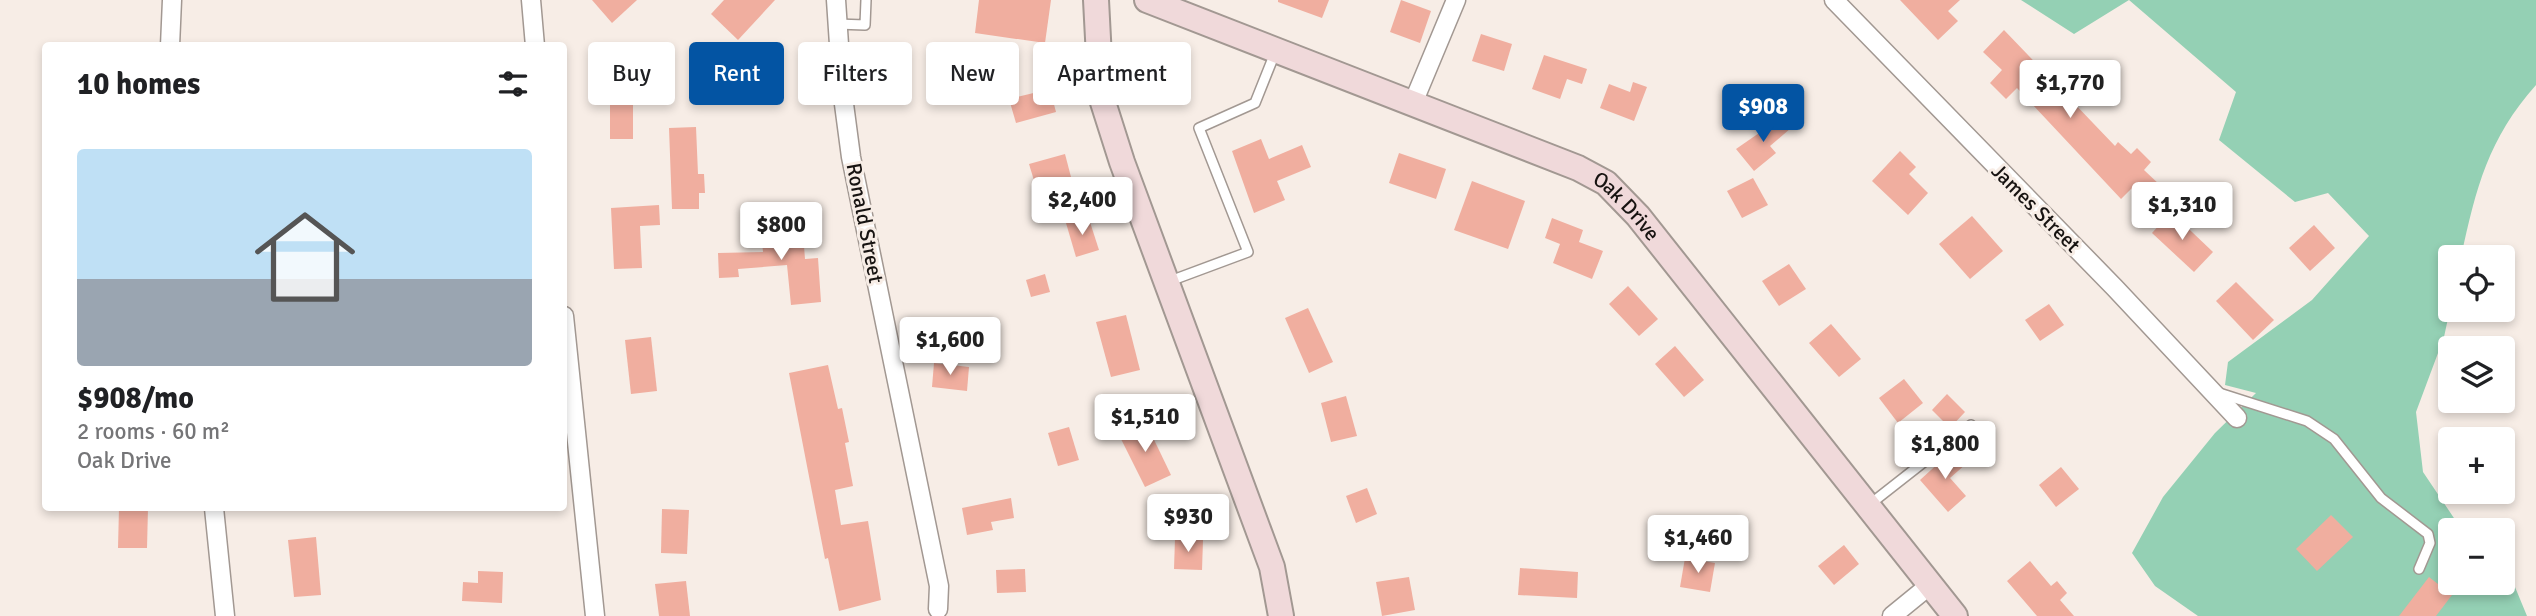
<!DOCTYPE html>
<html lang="en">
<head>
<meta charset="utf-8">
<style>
	:root { --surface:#fff; --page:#f6f6f6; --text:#202124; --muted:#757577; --accent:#0354a3 }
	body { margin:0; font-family:Signika,sans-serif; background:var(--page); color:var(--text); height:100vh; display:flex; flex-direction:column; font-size:26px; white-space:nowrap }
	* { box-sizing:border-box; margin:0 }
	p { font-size:23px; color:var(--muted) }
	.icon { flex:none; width:38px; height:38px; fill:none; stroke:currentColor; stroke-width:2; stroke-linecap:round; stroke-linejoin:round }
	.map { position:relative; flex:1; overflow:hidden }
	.panel { position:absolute; left:42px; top:42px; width:525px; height:469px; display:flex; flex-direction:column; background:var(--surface); border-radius:7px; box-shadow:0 4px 10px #0003 }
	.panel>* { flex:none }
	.guide { position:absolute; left:588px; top:42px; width:665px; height:63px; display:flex; gap:14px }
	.fabs { position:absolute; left:2438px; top:245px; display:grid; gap:14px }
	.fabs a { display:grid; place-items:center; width:77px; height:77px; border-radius:7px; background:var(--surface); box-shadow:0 4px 10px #0003; font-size:35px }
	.price { position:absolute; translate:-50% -60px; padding:0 16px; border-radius:7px; background:#fff; color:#222; font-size:23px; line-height:46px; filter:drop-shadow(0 2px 4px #0008) }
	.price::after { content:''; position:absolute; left:50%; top:42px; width:21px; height:16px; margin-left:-10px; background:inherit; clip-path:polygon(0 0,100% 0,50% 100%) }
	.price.selected { background:var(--accent); color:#fff }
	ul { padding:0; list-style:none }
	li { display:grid; align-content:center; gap:14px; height:371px; padding:0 35px }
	li span { display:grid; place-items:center; height:217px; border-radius:7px; color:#555 }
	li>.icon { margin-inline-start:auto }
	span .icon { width:126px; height:126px; fill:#fffc; stroke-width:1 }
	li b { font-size:30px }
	h2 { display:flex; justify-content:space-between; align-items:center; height:84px; padding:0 35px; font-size:30px }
	.pill { padding:0 24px; border-radius:7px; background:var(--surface); box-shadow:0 4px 10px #0003; font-size:24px; line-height:63px }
	.pill.selected { background:var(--accent); color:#fff }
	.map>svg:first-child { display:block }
	.green { fill:#94d0b4 }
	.building { fill:#f0ae9f }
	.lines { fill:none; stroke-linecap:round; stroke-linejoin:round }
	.lane-casing { stroke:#a29892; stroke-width:12 }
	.street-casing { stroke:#a29892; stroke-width:21 }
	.secondary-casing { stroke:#a29892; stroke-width:28 }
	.lane { stroke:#fff; stroke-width:9 }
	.street { stroke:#fff; stroke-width:18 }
	.secondary { stroke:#f0d9da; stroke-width:24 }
	.labels { text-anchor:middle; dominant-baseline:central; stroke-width:6; stroke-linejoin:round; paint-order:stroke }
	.street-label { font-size:21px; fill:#171311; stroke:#f7ede6 }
</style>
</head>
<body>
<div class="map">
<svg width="2536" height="616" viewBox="0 0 2536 616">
	<rect width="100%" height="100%" fill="#f7ede6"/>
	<!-- green -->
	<path class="green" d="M2021 0H2536V85C2488 139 2476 188 2461 257H2450V309L2444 337 2416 412 2423 472 2462 530H2450V583H2502L2503 574 2515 587 2527 616H2198L2155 586 2132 553 2163 497 2215 433 2256 393 2225 385 2228 362 2312 300 2369 236 2328 193 2295 202 2219 140 2236 92 2129 0 2074 34Z"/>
	<!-- building -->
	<g class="building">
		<path d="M592 0H637L612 23Z"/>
		<path d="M724 0H775L738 40 711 14Z"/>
		<path d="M979 0H1051L1045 43 975 33Z"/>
		<path d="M1278 0H1329L1322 18 1278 2Z"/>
		<path d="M1401 0 1431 11 1420 43 1390 32Z"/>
		<path d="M1900 0H1960L1948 11 1958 21 1938 40Z"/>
		<path d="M2004 30 2115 146 2118 142 2131 154 2137 148 2151 162 2144 170 2161 186 2146 203 2131 189 2121 199 2017 88 2006 99 1990 83 2002 70 1983 52Z"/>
		<path d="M1481 34 1512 44 1504 71 1472 61Z"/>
		<path d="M1544 55 1587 69 1582 84 1567 79 1560 99 1532 89Z"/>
		<path d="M599 69H623V76H633V139H610V95H598Z"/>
		<path d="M1633 82 1647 87 1634 121 1600 108 1609 84 1630 92Z"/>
		<path d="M1050 89 1056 112 1016 123 1009 99Z"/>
		<path d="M1782 117 1791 128 1770 146 1776 153 1754 171 1736 149Z"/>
		<path d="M696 127 698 174H704L705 193H699V209H672L669 128Z"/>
		<path d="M1261 139 1269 159 1302 145 1311 167 1277 181 1285 200 1254 213 1232 151Z"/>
		<path d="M1900 151 1916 167 1909 174 1928 193 1908 215 1872 181Z"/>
		<path d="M1399 153 1446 169 1436 199 1389 183Z"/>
		<path d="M1065 154 1071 177 1036 187 1029 164Z"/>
		<path d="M1753 178 1768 205 1742 218 1727 191Z"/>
		<path d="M1472 181 1525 201 1508 249 1454 230Z"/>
		<path d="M659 205 660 225 640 226 642 268 614 269 611 208Z"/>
		<path d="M2171 212 2213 252 2194 272 2152 233Z"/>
		<path d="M1088 216 1099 250 1076 257 1066 223Z"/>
		<path d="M1972 216 2003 251 1970 279 1939 244Z"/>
		<path d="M1552 218 1583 230 1579 242 1603 251 1592 279 1553 263 1560 244 1545 238Z"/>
		<path d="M802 219 805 259 818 258 821 302 791 305 787 265 738 269 739 277 719 278 718 253 763 252 762 242 778 241 777 221Z"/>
		<path d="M2314 225 2335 248 2310 271 2289 248Z"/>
		<path d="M1789 264 1806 289 1779 306 1762 281Z"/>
		<path d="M1045 274 1050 292 1031 297 1026 280Z"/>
		<path d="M2236 282 2274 320 2253 340 2216 301Z"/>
		<path d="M1628 286 1658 319 1639 336 1609 304Z"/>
		<path d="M2049 304 2064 325 2040 341 2025 320Z"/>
		<path d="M1308 308 1333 362 1309 373 1285 318Z"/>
		<path d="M1126 315 1140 370 1111 377 1096 322Z"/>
		<path d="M1831 324 1861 359 1839 377 1809 343Z"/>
		<path d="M651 337 657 391 631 394 625 340Z"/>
		<path d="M1675 346 1704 380 1684 397 1655 364Z"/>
		<path d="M934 363 969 367 967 391 932 387Z"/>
		<path d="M828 365 838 409 842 408 849 442 845 443 853 486 835 490 841 525 868 521 881 600 839 611 828 558 825 559 789 373Z"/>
		<path d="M1904 379 1923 403 1898 423 1879 398Z"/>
		<path d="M1947 394 1965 412 1950 428 1932 410Z"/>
		<path d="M1346 396 1357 436 1331 442 1321 403Z"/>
		<path d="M1145 421 1171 475 1145 487 1118 433Z"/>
		<path d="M1069 427 1079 460 1058 466 1048 433Z"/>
		<path d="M1953 450 1966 464 1950 478 1966 496 1948 512 1920 480Z"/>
		<path d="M2061 467 2079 489 2056 507 2039 485Z"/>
		<path d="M1367 488 1377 514 1356 523 1346 496Z"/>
		<path d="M1011 498 1014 518 991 522 993 530 967 535 962 508Z"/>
		<path d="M119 508H148L147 548H118Z"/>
		<path d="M662 509 689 510 687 554 661 553Z"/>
		<path d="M2331 515 2353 537 2317 571 2296 549Z"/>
		<path d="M316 537 321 595 294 597 288 540Z"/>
		<path d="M1175 539 1203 540 1202 570 1174 569Z"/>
		<path d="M1844 545 1859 564 1834 585 1818 566Z"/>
		<path d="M1685 558 1715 563 1710 592 1680 587Z"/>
		<path d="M2030 561 2051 586 2057 581 2067 593 2060 600 2074 616H2037L2007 581Z"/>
		<path d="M1520 568 1578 572 1577 598 1518 595Z"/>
		<path d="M1025 569 1026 592 997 593 996 570Z"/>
		<path d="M478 571 503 572 502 603 462 601 463 582 478 583Z"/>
		<path d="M1409 577 1415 610 1382 616 1376 582Z"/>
		<path d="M2429 577 2452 595 2436 616H2399Z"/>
		<path d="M686 581 690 616H659L655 584Z"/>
	</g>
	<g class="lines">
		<defs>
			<g id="lane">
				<path d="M837 24 865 25 866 0"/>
				<path d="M1170 281 1248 252 1199 128 1255 103 1275 53"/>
				<path d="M2216 392 2307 421 2334 439 2381 498 2428 534 2430 543 2419 569"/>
				<path d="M1869 505 1971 425"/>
			</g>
			<g id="street">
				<path d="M531 0 535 46"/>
				<path d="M836 0 842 89 851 157 939 586 938 609"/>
				<path d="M1834 0 2115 288 2237 418"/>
				<path d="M170 46 172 0"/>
				<path d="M1413 103 1456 0"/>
				<path d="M564 316 595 616"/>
				<path d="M214 508 225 616"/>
				<path d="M1892 616 1930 585"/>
			</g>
			<g id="secondary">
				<path d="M1096 0 1101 96 1122 162 1272 567 1281 616"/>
				<path id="s1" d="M1147 0 1578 168 1606 183 1638 216 1955 616"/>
			</g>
		</defs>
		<!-- lane casing -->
		<use href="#lane" class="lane-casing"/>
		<!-- street casing -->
		<use href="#street" class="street-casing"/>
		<!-- secondary casing -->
		<use href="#secondary" class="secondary-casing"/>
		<!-- lane -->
		<use href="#lane" class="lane"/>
		<!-- street -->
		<use href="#street" class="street"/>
		<!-- secondary -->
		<use href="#secondary" class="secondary"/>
	</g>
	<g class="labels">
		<!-- street labels -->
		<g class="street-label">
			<text transform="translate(2036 208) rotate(45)">James Street</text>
			<text stroke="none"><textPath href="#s1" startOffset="525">Oak Drive</textPath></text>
			<text transform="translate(865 223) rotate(79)">Ronald Street</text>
		</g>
	</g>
</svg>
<div class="fabs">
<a><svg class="icon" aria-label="locate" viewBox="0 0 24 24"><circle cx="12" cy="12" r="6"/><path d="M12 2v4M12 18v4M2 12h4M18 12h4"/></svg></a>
<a><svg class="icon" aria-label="layers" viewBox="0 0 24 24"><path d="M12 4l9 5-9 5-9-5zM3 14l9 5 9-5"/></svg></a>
<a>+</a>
<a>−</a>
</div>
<b class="price" style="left:2070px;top:120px">$1,770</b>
<b class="price selected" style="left:1763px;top:144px">$908</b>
<b class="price" style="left:1082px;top:237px">$2,400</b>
<b class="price" style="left:2182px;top:242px">$1,310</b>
<b class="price" style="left:781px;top:262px">$800</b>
<b class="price" style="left:950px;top:377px">$1,600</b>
<b class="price" style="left:1145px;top:454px">$1,510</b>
<b class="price" style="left:1945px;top:481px">$1,800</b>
<b class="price" style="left:1188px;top:554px">$930</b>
<b class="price" style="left:1698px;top:575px">$1,460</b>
<div class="guide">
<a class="pill">Buy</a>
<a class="pill selected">Rent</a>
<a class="pill">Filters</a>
<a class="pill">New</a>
<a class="pill">Apartment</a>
</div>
<section class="panel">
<h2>10 homes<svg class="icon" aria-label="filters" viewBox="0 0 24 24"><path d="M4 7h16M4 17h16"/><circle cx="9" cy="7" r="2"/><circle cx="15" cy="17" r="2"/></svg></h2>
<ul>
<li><span style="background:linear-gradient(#bfe0f5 60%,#9aa5b1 0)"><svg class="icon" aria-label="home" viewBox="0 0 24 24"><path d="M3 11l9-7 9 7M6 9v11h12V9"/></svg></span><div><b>$908/mo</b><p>2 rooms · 60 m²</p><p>Oak Drive</p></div></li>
</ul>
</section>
</div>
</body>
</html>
